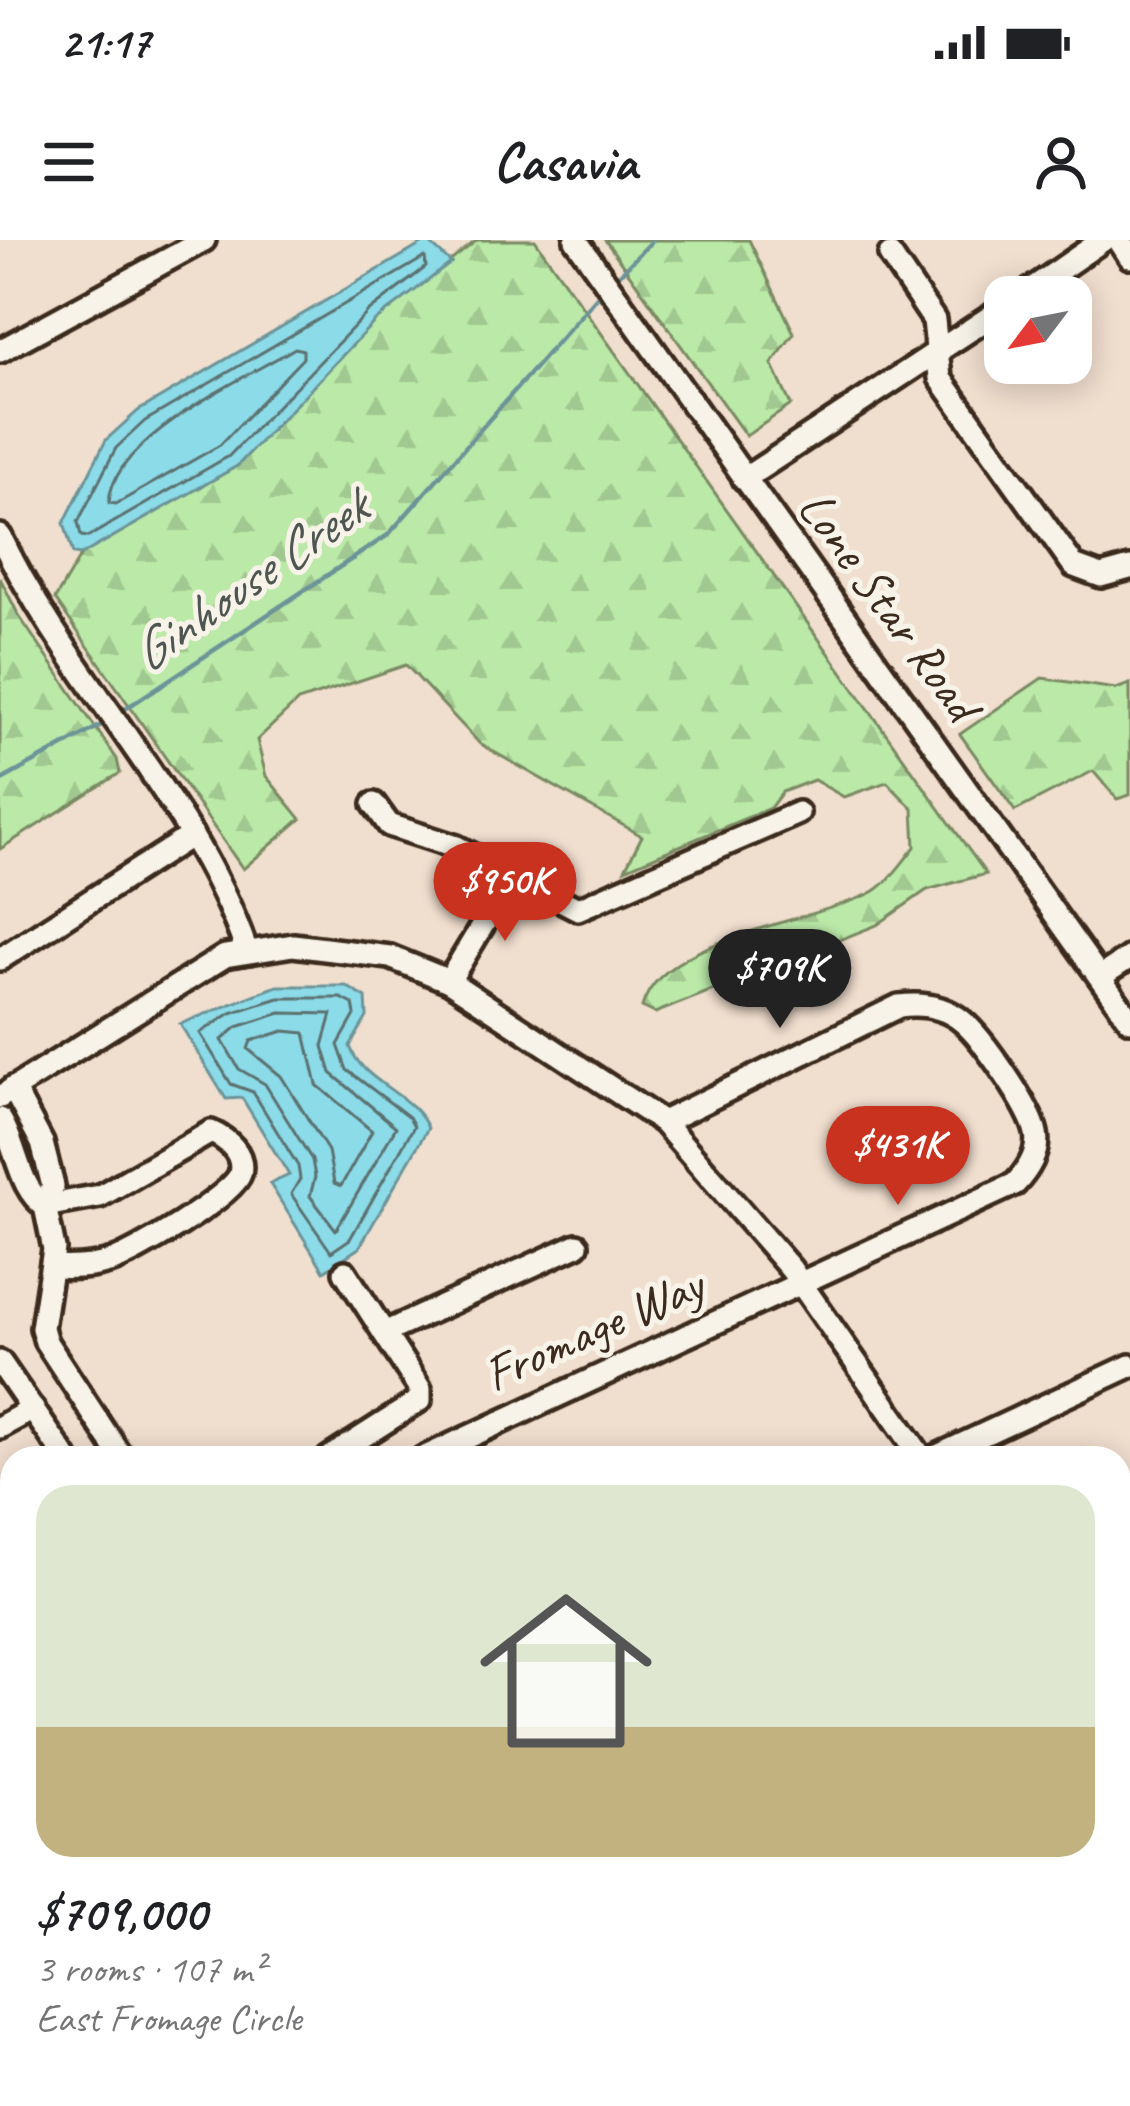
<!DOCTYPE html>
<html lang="en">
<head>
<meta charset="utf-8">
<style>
	:root { --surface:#fff; --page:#f6f6f6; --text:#202124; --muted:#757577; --accent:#c8321e }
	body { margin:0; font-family:Caveat,sans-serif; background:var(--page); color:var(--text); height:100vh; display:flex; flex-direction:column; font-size:45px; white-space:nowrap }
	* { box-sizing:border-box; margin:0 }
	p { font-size:39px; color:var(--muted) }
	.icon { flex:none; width:66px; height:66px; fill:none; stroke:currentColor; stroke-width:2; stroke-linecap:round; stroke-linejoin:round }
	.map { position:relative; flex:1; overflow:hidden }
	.panel { position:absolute; left:0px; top:1206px; width:1131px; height:660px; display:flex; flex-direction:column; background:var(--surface); border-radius:36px 36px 0 0; box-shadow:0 6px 30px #0003 }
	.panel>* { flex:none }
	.needle { width:78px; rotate:238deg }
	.controls { position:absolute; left:984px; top:36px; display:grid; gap:24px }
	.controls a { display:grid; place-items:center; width:108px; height:108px; border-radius:24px; background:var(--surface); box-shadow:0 6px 30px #0003; font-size:60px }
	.price { position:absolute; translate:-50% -102px; padding:0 27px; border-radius:42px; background:var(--accent); color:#fff; font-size:39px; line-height:78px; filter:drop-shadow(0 3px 6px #0008) }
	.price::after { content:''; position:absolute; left:50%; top:72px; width:36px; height:27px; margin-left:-18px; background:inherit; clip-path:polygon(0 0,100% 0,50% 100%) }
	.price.active { background:#222; color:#fff }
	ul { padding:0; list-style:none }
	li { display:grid; align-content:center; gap:24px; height:636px; padding:0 36px }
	li span { display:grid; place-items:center; height:372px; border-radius:36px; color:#555 }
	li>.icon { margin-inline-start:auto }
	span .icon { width:216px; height:216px; fill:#fffc; stroke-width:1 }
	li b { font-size:51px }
	.status { display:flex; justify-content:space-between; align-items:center; height:84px; padding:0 60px; background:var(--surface); direction:ltr }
	.status svg { height:33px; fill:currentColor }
	header { display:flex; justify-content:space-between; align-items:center; height:156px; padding:0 36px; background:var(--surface); font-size:54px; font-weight:700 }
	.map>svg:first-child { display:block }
	.built { fill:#ebcfbc }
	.forest { fill:url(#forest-firs); stroke:#7a8a63; stroke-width:3 }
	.water { fill:#8cdbe9; stroke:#6c9498; stroke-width:3 }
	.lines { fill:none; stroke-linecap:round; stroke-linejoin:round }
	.shore { stroke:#5b716f; stroke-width:3 }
	.stream { stroke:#6c9498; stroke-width:4.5 }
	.minor-casing { stroke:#3b2a1e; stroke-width:30 }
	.major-casing { stroke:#3b2a1e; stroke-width:36 }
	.minor { stroke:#f7f3e8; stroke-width:21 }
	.major { stroke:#ffdd96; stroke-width:27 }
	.labels { text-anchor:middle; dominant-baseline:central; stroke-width:10; stroke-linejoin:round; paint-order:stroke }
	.street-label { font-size:51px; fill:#3b2a1e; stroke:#f7f3e8 }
	.water-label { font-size:54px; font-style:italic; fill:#4f5651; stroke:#f7f3e8 }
</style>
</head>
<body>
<div class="status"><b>21:17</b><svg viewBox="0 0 49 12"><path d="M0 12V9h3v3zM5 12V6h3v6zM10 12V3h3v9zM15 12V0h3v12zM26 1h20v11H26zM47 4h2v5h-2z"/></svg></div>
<header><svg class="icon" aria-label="menu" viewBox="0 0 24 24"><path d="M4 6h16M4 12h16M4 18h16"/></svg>Casavia<svg class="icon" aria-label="person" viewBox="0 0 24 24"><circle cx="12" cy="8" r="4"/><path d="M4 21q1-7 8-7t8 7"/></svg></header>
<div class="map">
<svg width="1130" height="1866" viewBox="0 0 1130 1866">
	<defs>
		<pattern id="forest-firs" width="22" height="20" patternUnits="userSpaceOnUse" patternTransform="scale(3)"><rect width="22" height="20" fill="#bae9a8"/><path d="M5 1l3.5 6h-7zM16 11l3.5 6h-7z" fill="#a1c890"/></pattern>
	</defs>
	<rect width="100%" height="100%" fill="#f0dece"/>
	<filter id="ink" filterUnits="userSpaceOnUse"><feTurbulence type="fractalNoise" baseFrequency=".00833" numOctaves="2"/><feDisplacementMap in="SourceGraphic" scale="24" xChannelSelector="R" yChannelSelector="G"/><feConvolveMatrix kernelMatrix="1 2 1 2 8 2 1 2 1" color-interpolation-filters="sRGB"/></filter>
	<g filter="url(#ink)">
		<!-- built -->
		<g class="built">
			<path d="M31 1854H139L156 1866H13Z"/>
			<path d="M313 1854H528L502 1866H331Z"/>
			<path d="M656 1854H824L832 1866H631Z"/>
		</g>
		<!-- forest -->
		<g class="forest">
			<path d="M477 0H535L986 634 927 650 877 685 655 773 642 767C661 697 808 683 869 654 887 646 902 622 915 607L913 569 887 542 844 557 814 540 782 552 770 568 625 629 642 596 480 504 406 425 298 461 257 500 266 536 301 579 243 629 55 359 81 315 237 226 376 80Z"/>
			<path d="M605 0H749L794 93 772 124 791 165 746 196Z"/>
			<path d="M0 338 19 376 117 519 120 533 0 609Z"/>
			<path d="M1042 438 1116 449 1130 444V555L1117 559 1093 531 1015 571 960 494Z"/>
		</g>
		<!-- water -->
		<g class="water">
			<path d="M427 1 451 23 376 80 237 226 81 315 73 314 64 283 106 200 138 171Z"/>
			<path d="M277 746H346L366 758 367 777 350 806C362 843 412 852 428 888L359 1008 324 1031 270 944 289 935 242 858 226 859 180 784Z"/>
		</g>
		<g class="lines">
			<!-- shore -->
			<g class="shore">
				<path d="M425 17 426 27 368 72 229 216 88 297 81 296 78 282 116 208 145 181Z"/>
				<path d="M295 108 303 110V118L220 205 116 264 109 263C111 198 244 139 295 108Z"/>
				<path d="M279 758H341L353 764 355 775 338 805 347 830 409 877 414 886 350 999 331 1012 291 954 300 939 298 926 253 852 231 844 200 793 231 773Z"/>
				<path d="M281 773 332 774 323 806 331 833 396 887 336 990 310 956 315 937 312 920 265 844 239 829 222 800 237 787Z"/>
				<path d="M284 791 305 793 317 845 372 891 341 946 334 943 328 911 281 836 248 809 251 801Z"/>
			</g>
			<!-- stream -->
			<g class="stream">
				<path d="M616 38 653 0"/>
				<path d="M119 473 388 295 603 50"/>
				<path d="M0 541 105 483"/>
			</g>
			<defs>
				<g id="minor">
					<path d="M576 0 1130 780"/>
					<path d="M1119 0 1130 17"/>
					<path d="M890 15 934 80 940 138 1074 326 1101 336 1130 328"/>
					<path d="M1020 57 1103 0"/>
					<path d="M0 111 204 0"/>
					<path d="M744 239 1005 67"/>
					<path d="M0 296C69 441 193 557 246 709"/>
					<path d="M374 564 389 585 457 607 578 669 798 573"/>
					<path d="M0 719 192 595"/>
					<path d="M1100 737 1130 717"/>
					<path d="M449 741 511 638"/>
					<path d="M13 848 42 903 53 946 45 966 54 1009 42 1088 46 1102 122 1218"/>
					<path d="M0 857 225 716 293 705 390 717 449 741 663 882 791 1029 922 1218"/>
					<path d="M0 879C17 905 19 950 45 966L100 956 211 892C227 899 245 913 240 934 234 955 132 1016 109 1022 90 1028 72 1028 53 1027"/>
					<path d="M384 1093 577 1005"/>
					<path d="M0 1122 66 1218"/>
					<path d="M0 1187 33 1169"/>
					<path d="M329 1218 420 1160V1149L345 1032"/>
					<path d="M423 1218 1015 944C1027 931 1040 912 1036 893 1031 868 982 797 962 781 944 766 922 763 899 766L663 882"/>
					<path d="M933 1218 1130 1126"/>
					<path d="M1119 1364 1130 1358"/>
					<path d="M0 1371 12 1362"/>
					<path d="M0 1387 12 1396"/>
					<path d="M0 1436 12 1420"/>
					<path d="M1119 1481 1130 1490"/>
					<path d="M1119 1526 1130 1542"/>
					<path d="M1119 1605 1130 1600"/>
					<path d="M0 1606 12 1614"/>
					<path d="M1119 1745 1130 1738"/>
					<path d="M342 1854H435"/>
					<path d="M896 1863 903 1854"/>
					<path d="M566 1866 591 1854"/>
				</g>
				<g id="major">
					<path d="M0 1667 12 1675"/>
					<path d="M0 1729 12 1737"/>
					<path d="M182 1854 199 1866"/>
					<path d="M271 1854 289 1866"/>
				</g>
			</defs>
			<!-- minor casing -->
			<use href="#minor" class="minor-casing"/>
			<!-- major casing -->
			<use href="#major" class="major-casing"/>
			<!-- minor -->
			<use href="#minor" class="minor"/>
			<!-- major -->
			<use href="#major" class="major"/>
		</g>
	</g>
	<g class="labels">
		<!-- street labels -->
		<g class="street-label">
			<text transform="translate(889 365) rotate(54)">Lone Star Road</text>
			<text transform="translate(593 1089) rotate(-24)">Fromage Way</text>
		</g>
		<!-- water labels -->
		<g class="water-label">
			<text transform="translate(249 340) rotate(-35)">Ginhouse Creek</text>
		</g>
	</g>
</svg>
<div class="controls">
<a><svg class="needle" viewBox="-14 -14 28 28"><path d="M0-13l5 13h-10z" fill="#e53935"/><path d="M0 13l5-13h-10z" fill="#757577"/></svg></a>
</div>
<b class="price" style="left:505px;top:704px">$950K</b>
<b class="price active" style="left:780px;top:791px">$709K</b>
<b class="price" style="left:898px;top:968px">$431K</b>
<section class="panel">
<ul>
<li><span style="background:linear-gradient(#dfe7d0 65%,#c2b280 0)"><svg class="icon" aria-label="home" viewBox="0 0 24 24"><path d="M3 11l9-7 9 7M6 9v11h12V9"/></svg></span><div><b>$709,000</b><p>3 rooms · 107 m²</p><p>East Fromage Circle</p></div></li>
</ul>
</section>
</div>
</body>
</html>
